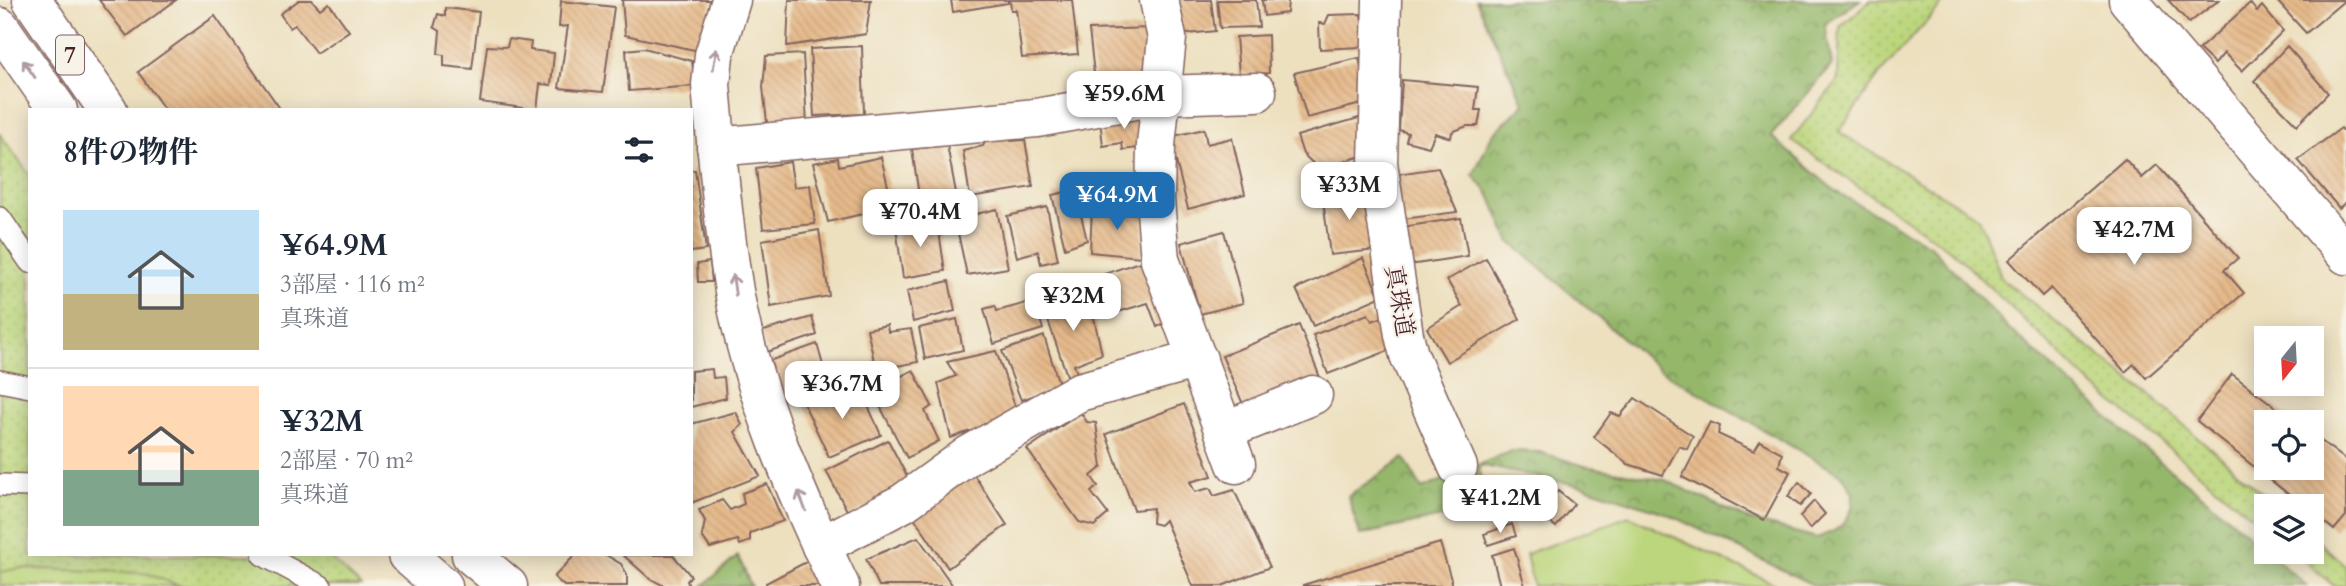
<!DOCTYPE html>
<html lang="ja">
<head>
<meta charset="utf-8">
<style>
	:root { --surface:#fff; --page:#f6f6f7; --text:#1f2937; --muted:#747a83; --line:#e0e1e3; --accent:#1f6fb2 }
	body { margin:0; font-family:Cardo,"Noto Serif JP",serif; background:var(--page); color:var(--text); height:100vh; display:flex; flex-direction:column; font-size:26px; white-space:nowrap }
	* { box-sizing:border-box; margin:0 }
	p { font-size:23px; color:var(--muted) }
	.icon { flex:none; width:38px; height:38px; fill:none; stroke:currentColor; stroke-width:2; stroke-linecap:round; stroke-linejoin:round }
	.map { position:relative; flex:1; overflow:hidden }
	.details { position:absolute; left:28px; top:108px; width:665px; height:448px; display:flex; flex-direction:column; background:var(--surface); border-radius:0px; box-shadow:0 4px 18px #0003 }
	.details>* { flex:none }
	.needle { width:46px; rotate:198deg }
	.buttons { position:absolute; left:2254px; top:326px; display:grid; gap:14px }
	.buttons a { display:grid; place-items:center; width:70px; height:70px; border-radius:0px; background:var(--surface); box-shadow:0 4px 18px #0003; font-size:35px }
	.price { position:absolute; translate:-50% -60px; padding:0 16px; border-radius:14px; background:#fff; color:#222; font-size:23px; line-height:46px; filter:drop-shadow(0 2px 4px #0008) }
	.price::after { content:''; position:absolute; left:50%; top:42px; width:21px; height:16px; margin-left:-10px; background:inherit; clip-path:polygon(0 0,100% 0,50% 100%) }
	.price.active { background:var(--accent); color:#fff }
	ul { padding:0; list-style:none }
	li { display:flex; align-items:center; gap:21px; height:175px; padding:0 35px }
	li+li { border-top:2px solid var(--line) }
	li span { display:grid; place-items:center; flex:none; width:196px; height:140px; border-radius:0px; color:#555 }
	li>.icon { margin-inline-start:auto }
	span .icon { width:84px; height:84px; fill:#fffc; stroke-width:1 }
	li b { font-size:30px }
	h2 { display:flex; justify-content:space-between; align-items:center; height:84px; padding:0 35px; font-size:30px }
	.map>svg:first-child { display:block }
	.forest { fill:url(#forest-crowns); stroke:#6f6b4b; stroke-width:2 }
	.park { fill:url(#park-dots); stroke:#827a53; stroke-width:2 }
	.pitch { fill:#bbd67b; stroke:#827a53; stroke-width:2 }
	.building { fill:url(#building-back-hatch) }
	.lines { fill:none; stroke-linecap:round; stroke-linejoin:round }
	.lane-casing { stroke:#83635f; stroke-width:24 }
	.street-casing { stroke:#83635f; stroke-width:41 }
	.primary-casing { stroke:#83635f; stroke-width:41 }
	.lane { stroke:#fff; stroke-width:21 }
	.street { stroke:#fff; stroke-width:38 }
	.primary { stroke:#fff; stroke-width:38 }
	.oneway { stroke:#ae9aa0 }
	.labels { text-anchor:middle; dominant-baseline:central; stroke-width:5; stroke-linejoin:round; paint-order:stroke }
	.shield { fill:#f7f3e8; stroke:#7e5f64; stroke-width:2 }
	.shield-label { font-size:23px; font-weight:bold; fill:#4a1f2b }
	.street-label { font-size:24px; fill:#4a1f2b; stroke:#f7f3e8 }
</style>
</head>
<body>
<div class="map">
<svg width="2346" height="586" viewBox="0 0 2346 586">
	<defs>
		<pattern id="forest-crowns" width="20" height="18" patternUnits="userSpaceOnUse" patternTransform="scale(1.75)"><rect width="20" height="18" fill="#94b76b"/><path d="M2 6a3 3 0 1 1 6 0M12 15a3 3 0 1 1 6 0" fill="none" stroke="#7b9458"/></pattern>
		<pattern id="park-dots" width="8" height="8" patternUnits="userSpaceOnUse" patternTransform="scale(1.75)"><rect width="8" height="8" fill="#bbd67b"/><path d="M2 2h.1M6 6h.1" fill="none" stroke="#a2b76a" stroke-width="1.8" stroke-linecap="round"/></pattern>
		<pattern id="building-back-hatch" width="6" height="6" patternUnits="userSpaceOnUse" patternTransform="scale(1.75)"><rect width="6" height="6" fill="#e5ba8b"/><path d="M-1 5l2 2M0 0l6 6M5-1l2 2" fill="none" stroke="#c69f78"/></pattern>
	</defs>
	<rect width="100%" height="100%" fill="#f7f3e8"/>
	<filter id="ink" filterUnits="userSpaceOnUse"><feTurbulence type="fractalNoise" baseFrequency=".0143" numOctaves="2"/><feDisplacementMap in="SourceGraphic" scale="14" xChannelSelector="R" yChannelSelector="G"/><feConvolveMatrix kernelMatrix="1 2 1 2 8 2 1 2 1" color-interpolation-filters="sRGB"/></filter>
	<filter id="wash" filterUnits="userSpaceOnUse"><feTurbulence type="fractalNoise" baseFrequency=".00686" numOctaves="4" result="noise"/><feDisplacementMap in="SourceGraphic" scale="28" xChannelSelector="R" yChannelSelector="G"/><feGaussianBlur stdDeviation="1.57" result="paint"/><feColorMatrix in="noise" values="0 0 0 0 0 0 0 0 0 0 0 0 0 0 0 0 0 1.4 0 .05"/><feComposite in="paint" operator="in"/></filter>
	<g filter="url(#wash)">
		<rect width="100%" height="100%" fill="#ede0bf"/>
		<!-- forest -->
		<g class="forest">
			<path d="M1476 0H1860L1825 24 1832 65 1771 136 1835 191 1930 245 2006 326 2132 439 2218 508 2307 586H1815L1668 514 1582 486 1479 465 1486 507 1360 535 1348 496 1404 458 1422 489 1511 451 1539 452 1585 466 1665 480 1749 520 1817 538 1834 531 1846 521 1852 509 1853 493 1843 476 1660 370 1509 241 1490 195 1473 175 1492 135 1524 104Z"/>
			<path d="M738 556 751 586H703Z"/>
		</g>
		<!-- park -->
		<g class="park">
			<path d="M1871 0H1946L1881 72 1839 132 1979 218 2002 279 2147 393 2277 506H2266V528L2093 386 1952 251 1791 140 1838 80 1840 27Z"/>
			<path d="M0 134 30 176V555H327L361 586H0Z"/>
			<path d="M2312 536 2346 566V586H2334L2294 551H2312Z"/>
		</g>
		<!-- pitch -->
		<g class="pitch">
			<path d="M1629 516 1779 586H1533L1526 554Z"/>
			<path d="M21 568 145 573 180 586H0V572Z"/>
		</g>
		<g id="blocks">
			<!-- building -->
			<g class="building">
				<path d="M99 0H176L127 36Z"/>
				<path d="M299 0H312L320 9 329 3 349 31 316 53 295 25 290 28 280 14Z"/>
				<path d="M622 0H712L699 51 625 35Z"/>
				<path d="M789 0H871L866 34 787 46Z"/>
				<path d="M951 0H1008V3L953 12Z"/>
				<path d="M1010 0H1072L1078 54 1022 58 1016 10H1011Z"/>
				<path d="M1173 0H1211L1215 31 1178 35Z"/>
				<path d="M1217 0H1256L1259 27 1220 28Z"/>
				<path d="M1262 0H1288L1287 13 1264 16Z"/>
				<path d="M2168 0H2219L2189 23Z"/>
				<path d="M2276 0H2345L2306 33Z"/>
				<path d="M561 1 614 7 603 92 559 88 568 26 559 27Z"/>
				<path d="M2250 3 2257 12 2262 6 2283 31 2242 71 2224 53 2215 64 2199 49Z"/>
				<path d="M445 8 479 12 472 69 444 66V55L438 54 440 31 434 27 438 14 445 16Z"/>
				<path d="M1361 14 1362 22H1373L1362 47 1320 49 1319 23 1325 24 1329 15Z"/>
				<path d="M215 16 281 110H165L138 72Z"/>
				<path d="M1151 28 1154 83 1096 91 1089 30Z"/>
				<path d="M1268 35 1269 73 1239 74 1236 37Z"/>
				<path d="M509 39 531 42 530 50 554 53 551 85 540 84 537 110 480 102 487 46 507 47Z"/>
				<path d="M862 46 864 114 814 116 810 49Z"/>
				<path d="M2287 46 2328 93 2297 125 2254 81Z"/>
				<path d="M644 48 692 61 695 86 629 91 626 50Z"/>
				<path d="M803 54 807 124 768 131 763 87 766 56Z"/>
				<path d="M1359 58 1369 102 1307 118 1294 73Z"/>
				<path d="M1402 80 1478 87 1475 110H1481L1478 126H1467L1452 132 1451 138 1435 133 1429 147 1406 141 1408 133 1399 130Z"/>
				<path d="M1141 110 1146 147 1123 150 1122 143 1103 146 1100 119Z"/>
				<path d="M1362 117 1365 155 1319 169 1303 154 1297 136Z"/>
				<path d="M2341 128 2346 134V202L2339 208 2298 160Z"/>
				<path d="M1204 129 1207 144 1232 138 1245 194 1188 209 1170 137Z"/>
				<path d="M1009 135 1011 141 1025 140 1033 187 970 197 963 151 983 146 986 140Z"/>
				<path d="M947 145 957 198 929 202 926 196H919L912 149Z"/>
				<path d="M881 157 893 207 828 222 813 163 838 158 839 166Z"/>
				<path d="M2125 159 2142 178 2157 165 2238 258 2224 270 2244 293 2146 378 2134 364 2125 372 2051 288 2042 296 2009 260Z"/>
				<path d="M790 162 794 187 810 185 815 224 763 229 756 168Z"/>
				<path d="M1438 168 1457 212 1396 220 1390 175Z"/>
				<path d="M691 170H695L706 250 691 252Z"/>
				<path d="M1364 187 1367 222 1374 224 1376 250 1330 255 1323 199 1331 200 1333 189Z"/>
				<path d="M1075 190 1087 240 1065 248 1052 195Z"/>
				<path d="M1047 207 1058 260 1041 264 1038 251 1017 257 1007 216Z"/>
				<path d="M1092 207 1144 214 1141 257 1090 252Z"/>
				<path d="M997 209 1008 268 967 275 955 219Z"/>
				<path d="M1461 218 1468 256 1409 265 1402 227Z"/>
				<path d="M937 219 945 271 903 278 896 227Z"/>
				<path d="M819 230 829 296 771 307 762 240Z"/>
				<path d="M1224 231 1243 303 1200 314 1181 243Z"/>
				<path d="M1363 258 1380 297 1313 326 1296 289Z"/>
				<path d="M1486 258 1520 319 1447 362 1427 328 1462 306 1447 280Z"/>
				<path d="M710 262 712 282H698L697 264Z"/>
				<path d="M1150 262 1167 322 1157 327 1148 303 1111 314 1082 282 1136 263Z"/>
				<path d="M949 281 955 311 913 322 907 291Z"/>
				<path d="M1074 293 1093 314 1102 354 1074 365 1081 383 1071 387 1043 306Z"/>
				<path d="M1034 301 1043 329 994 344 984 309 995 306 997 311Z"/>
				<path d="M1368 314 1372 321 1383 317 1393 349 1328 374 1313 335Z"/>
				<path d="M812 317 817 335 767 352 760 332Z"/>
				<path d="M957 319 963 350 925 359 919 328Z"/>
				<path d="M887 325 888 332 911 329 918 362 876 370 867 329Z"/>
				<path d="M1299 325 1321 380 1246 411 1222 356Z"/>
				<path d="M1044 336 1060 387 1021 400 1002 351Z"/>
				<path d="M817 344 826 376 776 393 766 362Z"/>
				<path d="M996 351 1018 415 974 438 970 431 951 438 938 383 956 376 947 362Z"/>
				<path d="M712 369 713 378 724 377 726 398 691 407V371Z"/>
				<path d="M913 370 932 406 925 411 939 441 907 458 872 391Z"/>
				<path d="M2232 374 2295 422H2266V467H2312V434L2346 460V516L2334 530 2312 512V506H2303L2197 421Z"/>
				<path d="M838 389 844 397 861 390 881 435 829 457 803 402Z"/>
				<path d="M1635 398 1693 436 1687 449 1679 446 1663 475 1628 464 1594 437 1611 413 1620 416Z"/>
				<path d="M1184 404 1212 476 1190 482 1195 492 1210 488 1214 496 1234 490 1270 567 1222 586H1193L1165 520 1160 525 1152 523 1153 508 1134 510 1106 434Z"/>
				<path d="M736 412 742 425 735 432 760 476 691 503V424Z"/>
				<path d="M1081 413 1087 422 1096 423 1102 467 1091 476 1098 486 1091 492 1108 514 1094 526 1079 522 1027 449Z"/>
				<path d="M1710 422 1720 426 1718 434 1754 451 1760 441 1782 453 1779 466 1790 472 1764 520 1682 477Z"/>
				<path d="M888 440 910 482 850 516 826 471Z"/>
				<path d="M970 469 1007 525 948 568 913 516Z"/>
				<path d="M1799 482 1811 494 1800 506 1788 496Z"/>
				<path d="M767 484 783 521 750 533V541L740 545 738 540 710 548 702 536 705 521 699 510 722 500 730 510 744 504 742 493Z"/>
				<path d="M1558 491 1574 504 1556 527 1539 513Z"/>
				<path d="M1528 493 1532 505 1506 515 1501 502Z"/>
				<path d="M1814 501 1825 514 1810 529 1800 516Z"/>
				<path d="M1512 524 1516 536 1488 545 1484 534Z"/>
				<path d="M918 537 953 586H879L866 559Z"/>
				<path d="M1440 543 1453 586H1303V585Z"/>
				<path d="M1514 548 1525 586H1500L1492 555Z"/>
				<path d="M575 555H606L621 564 627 574V586H564L554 577Z"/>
				<path d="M623 555H673L691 576 687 581 689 586H664L649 578Z"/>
				<path d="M808 561 819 586H767L766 583Z"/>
			</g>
		</g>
	</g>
	<g filter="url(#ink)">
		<use href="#blocks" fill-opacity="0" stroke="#83635f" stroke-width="2"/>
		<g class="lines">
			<defs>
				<g id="lane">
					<path d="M0 218 30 262"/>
					<path d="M0 381 30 387"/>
					<path d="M0 485 30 486"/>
					<path d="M263 555 321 586"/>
				</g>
				<g id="street">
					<path d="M731 0 714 55 711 85C717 154 723 223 734 291 752 393 796 493 840 586"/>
					<path d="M1159 0 1167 38 1156 145 1155 200 1160 260 1236 464"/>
					<path d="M1382 0 1378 163 1404 335 1409 355 1458 467"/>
					<path d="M2128 0 2346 255"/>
					<path d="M716 147 1037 118 1161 95 1257 92"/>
					<path d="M1224 431 1313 395"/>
					<path d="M821 546 903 503 969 455 1079 392 1198 359"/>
				</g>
				<g id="primary">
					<path d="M32 0 108 110"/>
					<path d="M0 27 58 110"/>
					<path d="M407 555 443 586"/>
					<path d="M471 555 508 586"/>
				</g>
			</defs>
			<!-- lane casing -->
			<use href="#lane" class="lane-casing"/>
			<!-- street casing -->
			<use href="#street" class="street-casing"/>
			<!-- primary casing -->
			<use href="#primary" class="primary-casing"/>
			<!-- lane -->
			<use href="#lane" class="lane"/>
			<!-- street -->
			<use href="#street" class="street"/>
			<!-- primary -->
			<use href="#primary" class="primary"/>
		</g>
		<!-- one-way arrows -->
		<defs><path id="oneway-shaft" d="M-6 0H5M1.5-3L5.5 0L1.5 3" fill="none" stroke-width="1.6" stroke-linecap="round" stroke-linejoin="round" transform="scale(1.75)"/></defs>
		<g class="oneway">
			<use href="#oneway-shaft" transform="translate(715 59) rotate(-80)"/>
			<use href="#oneway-shaft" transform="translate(29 69) rotate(-125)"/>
			<use href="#oneway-shaft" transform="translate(734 285) rotate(-98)"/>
			<use href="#oneway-shaft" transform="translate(802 501) rotate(-111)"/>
		</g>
	</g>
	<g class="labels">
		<!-- shield labels -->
		<rect class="shield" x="56" y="35.5" width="28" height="39" rx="5"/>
		<g class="shield-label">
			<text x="70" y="55">7</text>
		</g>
		<!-- street labels -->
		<g class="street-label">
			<text transform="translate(1399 301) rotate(80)">真珠道</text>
		</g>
	</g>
</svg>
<div class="buttons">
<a><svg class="needle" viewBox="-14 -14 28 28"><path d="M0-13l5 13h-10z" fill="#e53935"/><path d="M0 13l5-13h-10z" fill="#747a83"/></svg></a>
<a><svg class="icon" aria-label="locate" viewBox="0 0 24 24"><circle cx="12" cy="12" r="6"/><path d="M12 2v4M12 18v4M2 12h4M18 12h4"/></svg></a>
<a><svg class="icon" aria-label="layers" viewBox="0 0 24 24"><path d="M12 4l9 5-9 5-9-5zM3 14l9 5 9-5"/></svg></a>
</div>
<b class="price" style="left:1124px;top:131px">¥59.6M</b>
<b class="price" style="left:1349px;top:222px">¥33M</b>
<b class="price active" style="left:1117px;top:232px">¥64.9M</b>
<b class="price" style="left:920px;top:249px">¥70.4M</b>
<b class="price" style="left:2134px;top:267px">¥42.7M</b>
<b class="price" style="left:1073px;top:333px">¥32M</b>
<b class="price" style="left:842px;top:421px">¥36.7M</b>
<b class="price" style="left:1500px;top:535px">¥41.2M</b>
<section class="details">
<h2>8件の物件<svg class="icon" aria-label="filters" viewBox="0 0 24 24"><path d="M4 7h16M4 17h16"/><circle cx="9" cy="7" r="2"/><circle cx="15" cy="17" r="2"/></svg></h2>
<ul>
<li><span style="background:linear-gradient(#bfe0f5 60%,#c2b280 0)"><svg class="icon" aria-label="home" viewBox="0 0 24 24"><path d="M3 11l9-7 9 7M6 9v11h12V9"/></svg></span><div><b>¥64.9M</b><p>3部屋 · 116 m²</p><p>真珠道</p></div></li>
<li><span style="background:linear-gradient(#ffd9b3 60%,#7fa58c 0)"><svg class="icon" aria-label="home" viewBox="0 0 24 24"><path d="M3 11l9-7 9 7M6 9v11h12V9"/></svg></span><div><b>¥32M</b><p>2部屋 · 70 m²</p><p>真珠道</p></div></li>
</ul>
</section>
</div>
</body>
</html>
